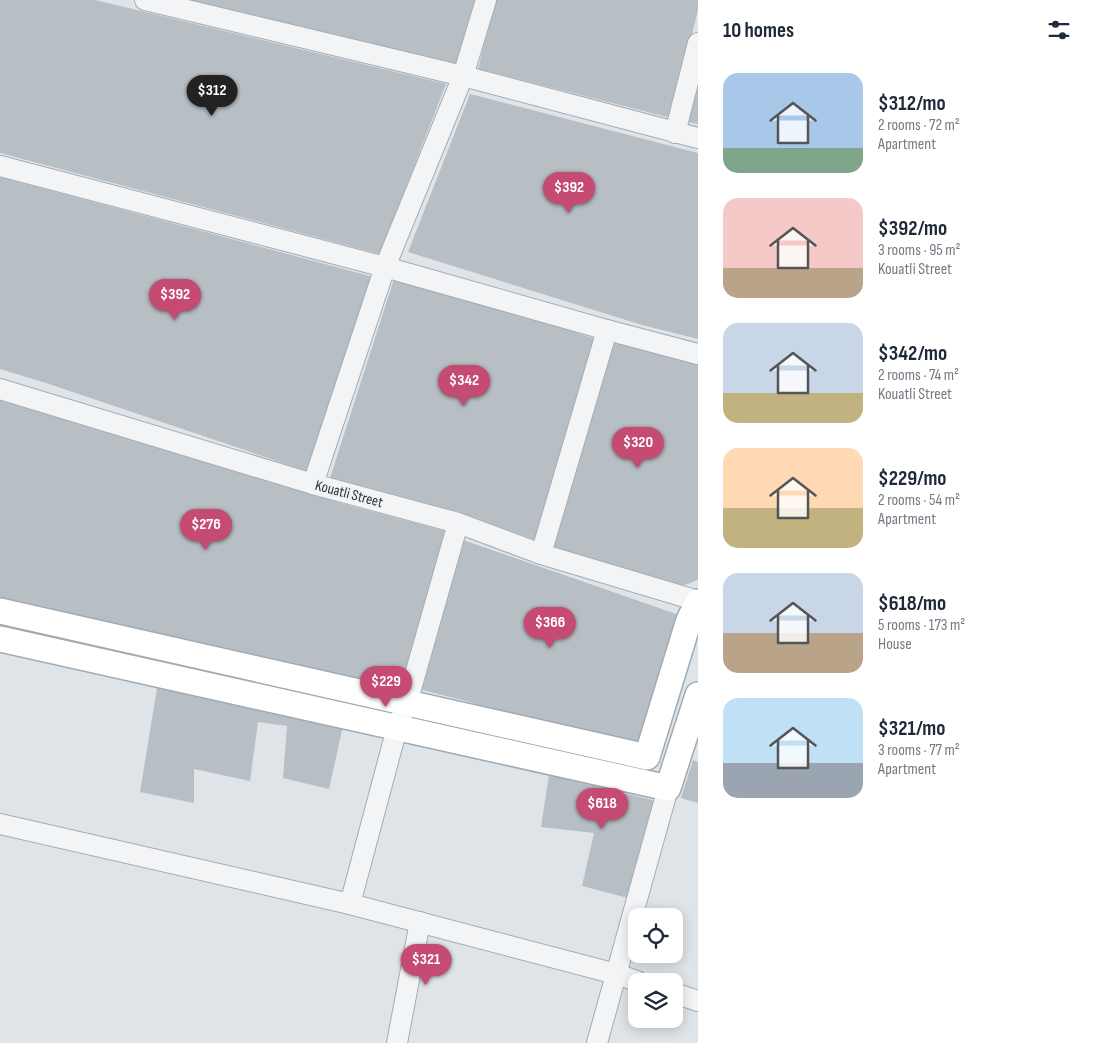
<!DOCTYPE html>
<html lang="en">
<head>
<meta charset="utf-8">
<style>
	:root { --surface:#fff; --page:#f6f6f7; --text:#1f2937; --muted:#747a83; --accent:#c64b72 }
	body { margin:0; font-family:"Sofia Sans Condensed",sans-serif; background:var(--page); color:var(--text); height:100vh; display:flex; flex-direction:column; font-size:19px; white-space:nowrap }
	* { box-sizing:border-box; margin:0 }
	p { font-size:16px; color:var(--muted) }
	.icon { flex:none; width:28px; height:28px; fill:none; stroke:currentColor; stroke-width:2; stroke-linecap:round; stroke-linejoin:round }
	.map { position:relative; flex:1; overflow:hidden }
	.details { display:flex; flex-direction:column; background:var(--surface); width:400px }
	.details>* { flex:none }
	.tools { position:absolute; left:628px; top:908px; display:grid; gap:10px }
	.tools a { display:grid; place-items:center; width:55px; height:55px; border-radius:10px; background:var(--surface); box-shadow:0 2px 12px #0003; font-size:25px }
	.price { position:absolute; translate:-50% -42px; padding:0 11px; border-radius:18px; background:var(--accent); color:#fff; font-size:16px; line-height:32px; filter:drop-shadow(0 1px 2px #0008) }
	.price::after { content:''; position:absolute; left:50%; top:30px; width:15px; height:11px; margin-left:-8px; background:inherit; clip-path:polygon(0 0,100% 0,50% 100%) }
	.price.on { background:#222; color:#fff }
	ul { padding:0; list-style:none }
	li { display:flex; align-items:center; gap:15px; height:125px; padding:0 25px }
	li span { display:grid; place-items:center; flex:none; width:140px; height:100px; border-radius:15px; color:#555 }
	li>.icon { margin-inline-start:auto }
	span .icon { width:60px; height:60px; fill:#fffc; stroke-width:1 }
	li b { font-size:21px }
	h2 { display:flex; justify-content:space-between; align-items:center; height:60px; padding:0 25px; font-size:21px }
	main { display:flex; flex:1; min-height:0 }
	.map>svg:first-child { display:block }
	.building { fill:#b7bec4 }
	.lines { fill:none; stroke-linecap:round; stroke-linejoin:round }
	.minor-casing { stroke:#a5acb2; stroke-width:22 }
	.major-casing { stroke:#9faab3; stroke-width:28 }
	.minor { stroke:#f2f4f6; stroke-width:20 }
	.major { stroke:#fff; stroke-width:25 }
	.labels { text-anchor:middle; dominant-baseline:central; stroke-width:4; stroke-linejoin:round; paint-order:stroke }
	.street-label { font-size:15px; fill:#29343e; stroke:#eff3f5 }
</style>
</head>
<body>
<main>
<div class="map">
<svg width="698" height="1043" viewBox="0 0 698 1043">
	<rect width="100%" height="100%" fill="#dfe4e8"/>
	<!-- building -->
	<g class="building">
		<path d="M0 0H95L446 84 380 254 0 153Z"/>
		<path d="M174 0H475L457 71Z"/>
		<path d="M495 0H698V10L671 118 478 69Z"/>
		<path d="M697 85H698V124L688 122Z"/>
		<path d="M470 94 698 153V339L642 325 408 252Z"/>
		<path d="M0 177 381 279 334 388 307 471 46 383 0 369Z"/>
		<path d="M394 279 479 300 595 339 535 540 459 512 330 478Z"/>
		<path d="M610 337 698 361V580L674 589 605 566 550 546Z"/>
		<path d="M0 400 351 506 446 531 401 688 0 597Z"/>
		<path d="M463 540 682 616 638 755 466 701 422 690 438 630Z"/>
		<path d="M158 682 343 726 329 789 283 778 287 726 258 722 250 781 194 769V803L140 792Z"/>
		<path d="M693 760 698 762V803L681 798Z"/>
		<path d="M549 775 656 801 628 898 582 886 594 833 541 827Z"/>
	</g>
	<g class="lines">
		<defs>
			<g id="minor">
				<path d="M145 0 463 76 698 138"/>
				<path d="M675 133 698 43"/>
				<path d="M0 166 385 267 607 330 698 354"/>
				<path d="M0 389 313 484 458 523 541 554 698 601"/>
				<path d="M313 484 385 267 463 76 486 0"/>
				<path d="M541 554 607 330"/>
				<path d="M0 824 350 904 616 974 637 981"/>
				<path d="M350 904 397 728 407 703 458 523"/>
				<path d="M674 993 698 1001"/>
				<path d="M397 1043 420 922"/>
				<path d="M597 1043 668 788"/>
			</g>
			<g id="major">
				<path d="M0 611 647 757 689 620 698 602"/>
				<path d="M0 639 668 788 698 695"/>
			</g>
		</defs>
		<!-- minor casing -->
		<use href="#minor" class="minor-casing"/>
		<!-- major casing -->
		<use href="#major" class="major-casing"/>
		<!-- minor -->
		<use href="#minor" class="minor"/>
		<!-- major -->
		<use href="#major" class="major"/>
	</g>
	<g class="labels">
		<!-- street labels -->
		<g class="street-label">
			<text transform="translate(349 494) rotate(15)">Kouatli Street</text>
		</g>
	</g>
</svg>
<div class="tools">
<a><svg class="icon" aria-label="locate" viewBox="0 0 24 24"><circle cx="12" cy="12" r="6"/><path d="M12 2v4M12 18v4M2 12h4M18 12h4"/></svg></a>
<a><svg class="icon" aria-label="layers" viewBox="0 0 24 24"><path d="M12 4l9 5-9 5-9-5zM3 14l9 5 9-5"/></svg></a>
</div>
<b class="price on" style="left:212px;top:117px">$312</b>
<b class="price" style="left:569px;top:214px">$392</b>
<b class="price" style="left:175px;top:321px">$392</b>
<b class="price" style="left:464px;top:407px">$342</b>
<b class="price" style="left:638px;top:469px">$320</b>
<b class="price" style="left:206px;top:551px">$276</b>
<b class="price" style="left:550px;top:649px">$366</b>
<b class="price" style="left:386px;top:708px">$229</b>
<b class="price" style="left:602px;top:830px">$618</b>
<b class="price" style="left:426px;top:986px">$321</b>
</div>
<section class="details">
<h2>10 homes<svg class="icon" aria-label="filters" viewBox="0 0 24 24"><path d="M4 7h16M4 17h16"/><circle cx="9" cy="7" r="2"/><circle cx="15" cy="17" r="2"/></svg></h2>
<ul>
<li><span style="background:linear-gradient(#a9c7e8 75%,#7fa58c 0)"><svg class="icon" aria-label="home" viewBox="0 0 24 24"><path d="M3 11l9-7 9 7M6 9v11h12V9"/></svg></span><div><b>$312/mo</b><p>2 rooms · 72 m²</p><p>Apartment</p></div></li>
<li><span style="background:linear-gradient(#f6c9c9 70%,#b9a48a 0)"><svg class="icon" aria-label="home" viewBox="0 0 24 24"><path d="M3 11l9-7 9 7M6 9v11h12V9"/></svg></span><div><b>$392/mo</b><p>3 rooms · 95 m²</p><p>Kouatli Street</p></div></li>
<li><span style="background:linear-gradient(#c9d6e8 70%,#c2b280 0)"><svg class="icon" aria-label="home" viewBox="0 0 24 24"><path d="M3 11l9-7 9 7M6 9v11h12V9"/></svg></span><div><b>$342/mo</b><p>2 rooms · 74 m²</p><p>Kouatli Street</p></div></li>
<li><span style="background:linear-gradient(#ffd9b3 60%,#c2b280 0)"><svg class="icon" aria-label="home" viewBox="0 0 24 24"><path d="M3 11l9-7 9 7M6 9v11h12V9"/></svg></span><div><b>$229/mo</b><p>2 rooms · 54 m²</p><p>Apartment</p></div></li>
<li><span style="background:linear-gradient(#c9d6e8 60%,#b9a48a 0)"><svg class="icon" aria-label="home" viewBox="0 0 24 24"><path d="M3 11l9-7 9 7M6 9v11h12V9"/></svg></span><div><b>$618/mo</b><p>5 rooms · 173 m²</p><p>House</p></div></li>
<li><span style="background:linear-gradient(#bfe0f5 65%,#9aa5b1 0)"><svg class="icon" aria-label="home" viewBox="0 0 24 24"><path d="M3 11l9-7 9 7M6 9v11h12V9"/></svg></span><div><b>$321/mo</b><p>3 rooms · 77 m²</p><p>Apartment</p></div></li>
</ul>
</section>
</main>
</body>
</html>
